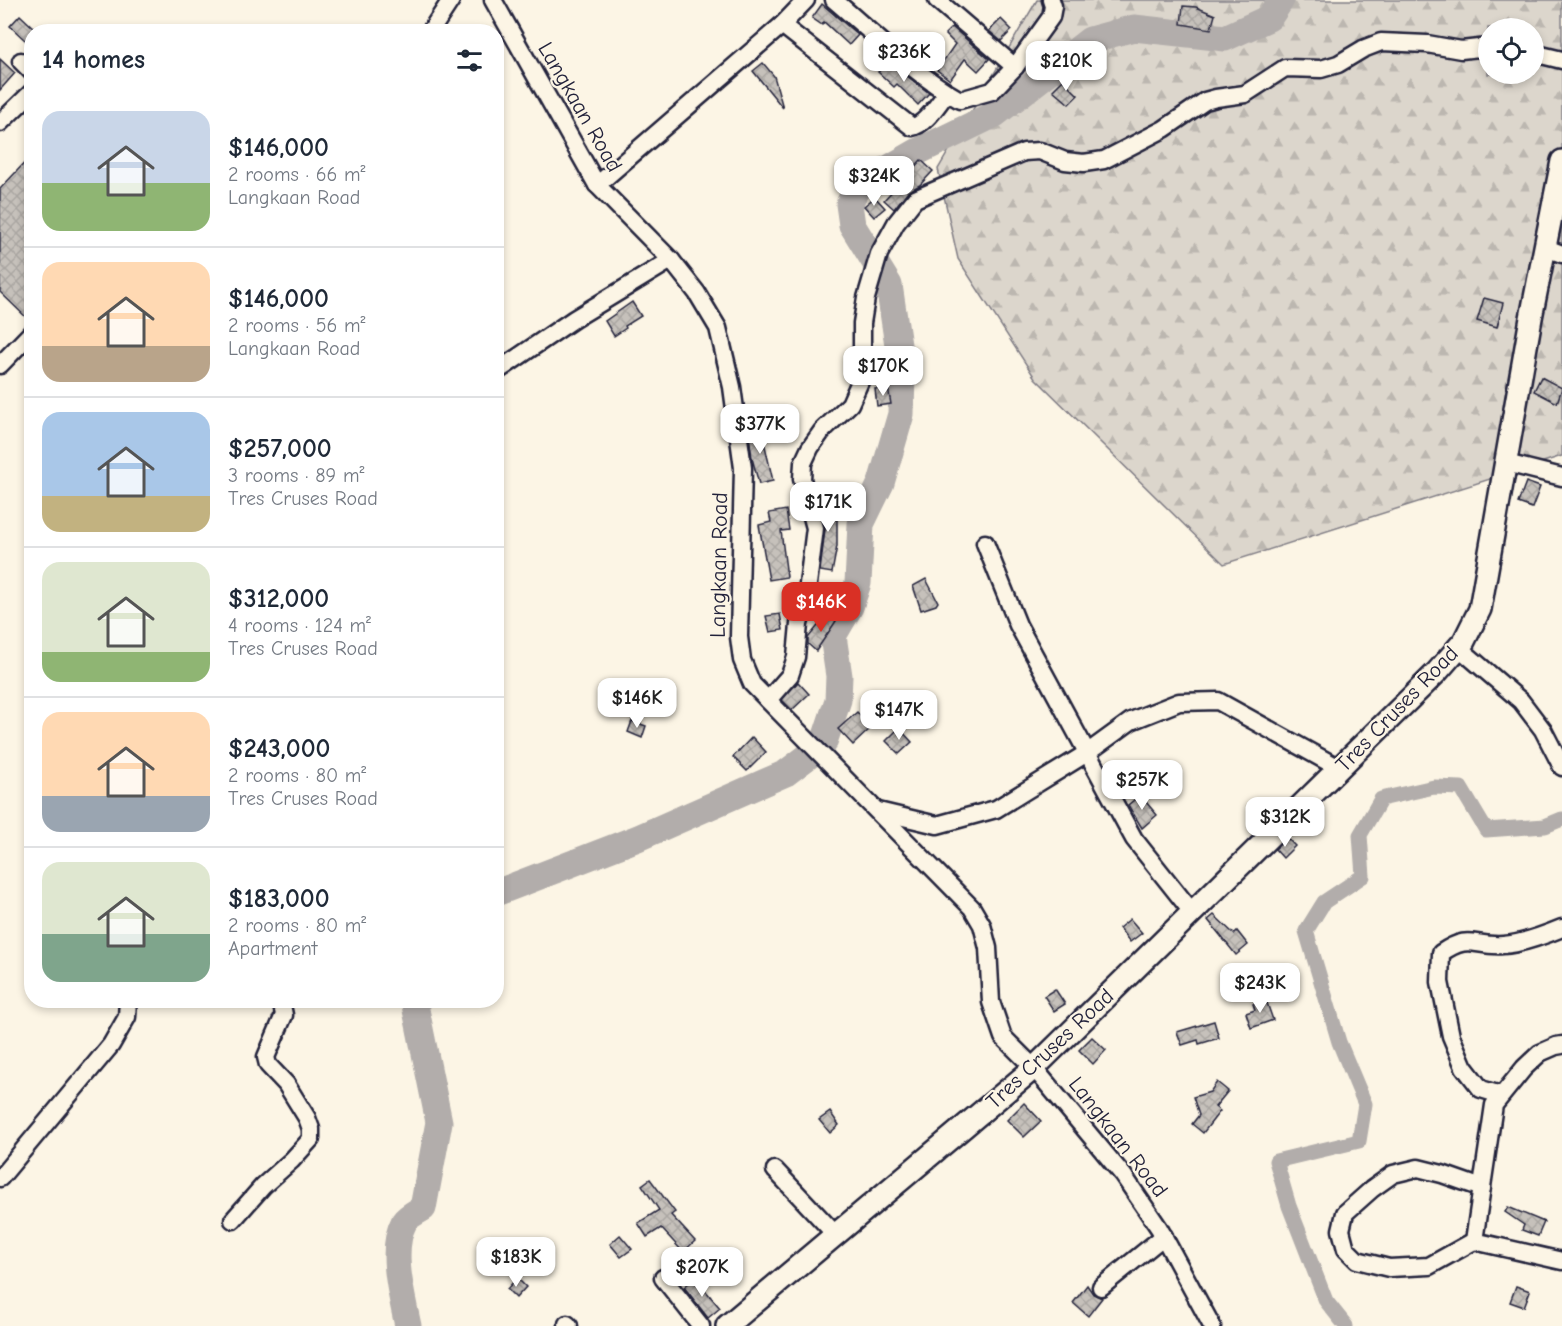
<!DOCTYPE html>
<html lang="en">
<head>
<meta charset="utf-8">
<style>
	:root { --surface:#fff; --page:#f6f6f7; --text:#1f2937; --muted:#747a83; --line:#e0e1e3; --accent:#d93025 }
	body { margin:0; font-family:"Comic Neue",sans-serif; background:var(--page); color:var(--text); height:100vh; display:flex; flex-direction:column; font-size:22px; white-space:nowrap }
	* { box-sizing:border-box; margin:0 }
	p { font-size:20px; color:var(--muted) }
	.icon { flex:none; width:33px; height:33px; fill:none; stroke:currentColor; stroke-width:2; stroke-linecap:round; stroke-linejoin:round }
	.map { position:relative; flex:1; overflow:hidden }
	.side { position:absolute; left:24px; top:24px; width:480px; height:984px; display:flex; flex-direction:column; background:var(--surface); border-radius:24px; box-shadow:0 3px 9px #0003 }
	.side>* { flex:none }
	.tools { position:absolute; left:1478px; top:18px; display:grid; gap:12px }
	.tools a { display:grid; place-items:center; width:66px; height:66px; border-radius:50%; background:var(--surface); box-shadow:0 3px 9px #0003; font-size:30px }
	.price { position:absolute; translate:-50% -51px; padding:0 14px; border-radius:12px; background:#fff; color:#222; font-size:20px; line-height:39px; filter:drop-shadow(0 2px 3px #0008) }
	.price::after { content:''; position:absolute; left:50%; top:36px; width:18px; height:14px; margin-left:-9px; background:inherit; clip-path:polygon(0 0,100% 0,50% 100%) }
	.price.selected { background:var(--accent); color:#fff }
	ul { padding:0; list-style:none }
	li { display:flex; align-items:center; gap:18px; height:150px; padding:0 18px }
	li+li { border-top:2px solid var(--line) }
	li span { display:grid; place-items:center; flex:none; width:168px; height:120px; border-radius:18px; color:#555 }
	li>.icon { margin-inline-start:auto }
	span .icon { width:72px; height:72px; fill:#fffc; stroke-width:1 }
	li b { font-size:26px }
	h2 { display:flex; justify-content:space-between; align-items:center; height:72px; padding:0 18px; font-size:26px }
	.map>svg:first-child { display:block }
	.forest { fill:url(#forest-firs); stroke:#7f7c84; stroke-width:1.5; fill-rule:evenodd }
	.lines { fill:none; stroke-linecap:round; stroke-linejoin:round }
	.canal { stroke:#b2adab; stroke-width:15 }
	.river { stroke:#b2adab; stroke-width:27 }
	.building { fill:url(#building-cross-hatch); stroke:#22223b; stroke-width:1.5 }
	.minor-casing { stroke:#22223b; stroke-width:21 }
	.major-casing { stroke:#22223b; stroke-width:26 }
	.minor { stroke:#fcf5e5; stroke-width:16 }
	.major { stroke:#fcf5e5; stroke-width:21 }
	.labels { text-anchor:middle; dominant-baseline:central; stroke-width:4.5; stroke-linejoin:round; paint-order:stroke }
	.street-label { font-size:22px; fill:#22223b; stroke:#fcf5e5 }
</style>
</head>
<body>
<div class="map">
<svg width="1562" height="1326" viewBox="0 0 1562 1326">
	<defs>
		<pattern id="forest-firs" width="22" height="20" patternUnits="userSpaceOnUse" patternTransform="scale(1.5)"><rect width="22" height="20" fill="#dcd6cc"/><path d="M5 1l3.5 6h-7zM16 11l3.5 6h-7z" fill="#bcb7b0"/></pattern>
		<pattern id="building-cross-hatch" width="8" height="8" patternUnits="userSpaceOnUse" patternTransform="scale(1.5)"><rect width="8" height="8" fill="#c6c1bb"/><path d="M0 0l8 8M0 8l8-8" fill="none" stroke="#aaa6a2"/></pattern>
	</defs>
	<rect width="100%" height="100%" fill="#fcf5e5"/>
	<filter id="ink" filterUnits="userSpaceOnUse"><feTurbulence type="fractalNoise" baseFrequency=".0167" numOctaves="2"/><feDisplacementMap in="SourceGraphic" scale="12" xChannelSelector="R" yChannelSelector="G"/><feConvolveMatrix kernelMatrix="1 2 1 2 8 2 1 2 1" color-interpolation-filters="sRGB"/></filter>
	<g filter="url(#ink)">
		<!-- forest -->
		<path class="forest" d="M1037 0H1562V456L1224 564 1035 378 958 259 938 169ZM1488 28H1533V74H1488Z"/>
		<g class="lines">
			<!-- canal -->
			<path class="canal" d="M1346 1326 1326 1301 1289 1206 1276 1161 1359 1141 1365 1104 1339 1042 1306 931 1324 902 1363 876 1360 835 1381 799 1434 787 1461 788 1486 830 1545 826 1562 819"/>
			<!-- river -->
			<g class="river">
				<path d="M496 893 638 838 786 773 823 745 838 700 839 676 833 636 850 607 858 583 861 524 881 483 901 414 902 372 889 285 852 225 849 204 858 186 917 152 995 114 1090 40 1134 28 1225 38 1269 18 1281 0"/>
				<path d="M408 1326C402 1296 389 1250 404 1222 408 1216 417 1212 423 1208L439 1122 414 1000"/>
			</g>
		</g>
		<!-- building -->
		<g class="building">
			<path d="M822 4 858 35 849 45 824 22 822 25 812 18Z"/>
			<path d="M1183 6 1196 7 1215 15 1211 29 1181 24Z"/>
			<path d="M20 15 36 30 32 32V35L26 41 10 26Z"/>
			<path d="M1001 19 1012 30 1001 41 989 31Z"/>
			<path d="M952 27 989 59 978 71 965 59 950 80 937 70 955 44 945 34Z"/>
			<path d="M0 59 15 73 0 90Z"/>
			<path d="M889 62 929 93 918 105 897 84 894 87 878 72Z"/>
			<path d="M763 63 774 76 783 108 753 71Z"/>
			<path d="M1063 80 1078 95 1069 104 1053 90Z"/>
			<path d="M32 155V322H31L0 292V189Z"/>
			<path d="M921 160 933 171 920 185 907 192 894 209 884 200Z"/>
			<path d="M875 197 885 208 874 217 864 206Z"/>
			<path d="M1484 298 1503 303 1497 327 1477 321Z"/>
			<path d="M632 302 641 316 625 326 626 328 614 336 605 321Z"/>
			<path d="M1541 377 1562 388 1557 403 1534 391Z"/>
			<path d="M888 387 891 404 877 406 875 389Z"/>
			<path d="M760 424 773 481 759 484 752 458 748 427Z"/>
			<path d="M1526 482 1540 487 1532 508 1518 503Z"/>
			<path d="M827 488 831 519H837V546L832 573 820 571 825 529 816 490Z"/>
			<path d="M786 510 789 530 781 531 787 577 769 580 759 525 771 522 769 513Z"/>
			<path d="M926 579 938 602 936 605 921 610 913 586Z"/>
			<path d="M780 614 783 630 770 632 766 616Z"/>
			<path d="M826 616 836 621 816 651 808 644V638Z"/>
			<path d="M798 682 809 694 792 710 782 700Z"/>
			<path d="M857 712 871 728 853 745 838 729Z"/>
			<path d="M632 721 646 726 642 738 628 732Z"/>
			<path d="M899 728 912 742 899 754 886 741Z"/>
			<path d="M752 737 766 752 747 771 733 757Z"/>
			<path d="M1140 795 1157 815 1142 828 1128 805Z"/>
			<path d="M1287 838 1295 846 1283 858 1275 849Z"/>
			<path d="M1214 915 1234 934 1237 931 1248 945 1236 955 1208 920Z"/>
			<path d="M1130 919 1142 933 1130 942 1119 928Z"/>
			<path d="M1055 989 1065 1004 1054 1011 1044 996Z"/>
			<path d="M1266 1000 1273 1020 1251 1028 1246 1013 1255 1010 1253 1004Z"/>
			<path d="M1214 1021 1219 1038 1199 1044 1198 1040 1182 1045 1177 1032Z"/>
			<path d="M1092 1037 1106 1050 1093 1064 1079 1050Z"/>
			<path d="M1217 1082 1228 1091 1215 1107 1220 1111 1203 1133 1192 1124 1199 1115 1193 1097 1210 1092Z"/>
			<path d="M1024 1103 1041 1121 1024 1137 1007 1120Z"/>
			<path d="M830 1112 839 1125 830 1133 819 1120Z"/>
			<path d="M650 1179 675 1212 671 1215 695 1241 683 1252 661 1228 647 1237 638 1223 659 1210 642 1185Z"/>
			<path d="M1508 1207 1544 1222 1538 1236 1522 1230 1524 1225 1505 1212Z"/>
			<path d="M620 1235 632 1249 621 1257 610 1244Z"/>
			<path d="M517 1278 526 1287 516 1298 507 1289Z"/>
			<path d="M695 1278 720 1308 708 1318 684 1287Z"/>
			<path d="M1087 1285 1093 1294 1102 1298 1088 1316 1073 1303Z"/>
			<path d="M1516 1286 1530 1291 1524 1307 1510 1302Z"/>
		</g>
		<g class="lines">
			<defs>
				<g id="minor">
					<path d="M493 0 597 185 671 260 697 293 718 328 732 387 743 468 739 637 742 660 752 684 972 908 982 925 988 948 991 1002 1003 1037 1034 1068 1123 1175 1159 1228 1212 1326"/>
					<path d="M834 0C873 33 915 75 960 100L992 91 1015 67 1051 17 1053 6 1051 0"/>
					<path d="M937 0 1015 67"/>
					<path d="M782 25 912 127C926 125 938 103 947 93"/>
					<path d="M430 32 451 0"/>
					<path d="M1533 53 1562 60"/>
					<path d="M21 61 32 72"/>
					<path d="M0 123 32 92"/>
					<path d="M597 185 782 25 806 0"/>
					<path d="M1546 248 1562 254"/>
					<path d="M0 365 32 332"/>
					<path d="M496 372 574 319 671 260"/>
					<path d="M1506 463 1562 477"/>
					<path d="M985 543 1018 625 1134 839 1192 912"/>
					<path d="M1458 647 1521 701 1543 730 1562 767"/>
					<path d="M768 700 790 675 796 657 799 624 806 600 815 528 802 479 803 463 810 448 822 431 850 404 862 377V323L866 298 879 254 896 223 915 199 1024 152 1040 151 1065 161 1084 163 1104 160 1164 129 1205 101 1216 98 1245 94 1285 68 1321 69 1338 64 1363 49 1381 42 1427 44 1461 50 1488 47"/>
					<path d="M878 811 937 825 996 809 1087 753 1131 721 1179 702 1218 701 1339 768"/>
					<path d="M1562 1045 1556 1046 1540 1053 1524 1068 1494 1105 1474 1241 1562 1261"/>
					<path d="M1501 1095 1481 1089 1464 1067 1451 1036 1440 982 1441 953C1470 933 1473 947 1503 945 1521 944 1545 935 1562 928"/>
					<path d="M775 1170 835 1234"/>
					<path d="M0 1178 111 1045 127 1017 128 1000"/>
					<path d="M233 1220 263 1186 292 1160 311 1139V1129L307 1118 286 1084 268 1065 266 1057 284 1015 281 1000"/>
					<path d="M1474 1241 1429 1266 1389 1268 1357 1260 1346 1249 1341 1230 1345 1213 1372 1189 1393 1174 1418 1168 1442 1174 1482 1188"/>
					<path d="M663 1278 701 1326"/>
					<path d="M1101 1287 1164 1236"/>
					<path d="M567 1324 569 1326"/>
				</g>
				<path id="major" d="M727 1326 1034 1068 1437 672 1464 641 1480 609 1531 318 1562 161"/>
			</defs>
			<!-- minor casing -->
			<use href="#minor" class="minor-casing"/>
			<!-- major casing -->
			<use href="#major" class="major-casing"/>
			<!-- minor -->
			<use href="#minor" class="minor"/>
			<!-- major -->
			<use href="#major" class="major"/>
		</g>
	</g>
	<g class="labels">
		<!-- street labels -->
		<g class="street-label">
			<text transform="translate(580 107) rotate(60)">Langkaan Road</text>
			<text transform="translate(719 565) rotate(-89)">Langkaan Road</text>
			<text transform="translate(1397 709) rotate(-46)">Tres Cruses Road</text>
			<text transform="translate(1050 1049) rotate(-43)">Tres Cruses Road</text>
			<text transform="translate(1118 1137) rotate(52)">Langkaan Road</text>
		</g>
	</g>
</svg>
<div class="tools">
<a><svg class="icon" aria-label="locate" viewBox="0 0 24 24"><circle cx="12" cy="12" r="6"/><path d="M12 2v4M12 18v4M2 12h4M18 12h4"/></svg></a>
</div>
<b class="price" style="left:904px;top:83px">$236K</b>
<b class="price" style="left:1066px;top:92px">$210K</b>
<b class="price" style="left:874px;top:207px">$324K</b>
<b class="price" style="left:883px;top:397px">$170K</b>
<b class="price" style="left:760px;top:455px">$377K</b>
<b class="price" style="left:828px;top:533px">$171K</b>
<b class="price selected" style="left:821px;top:633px">$146K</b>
<b class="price" style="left:637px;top:729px">$146K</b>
<b class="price" style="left:899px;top:741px">$147K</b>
<b class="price" style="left:1142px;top:811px">$257K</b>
<b class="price" style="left:1285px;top:848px">$312K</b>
<b class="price" style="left:1260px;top:1014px">$243K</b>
<b class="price" style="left:516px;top:1288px">$183K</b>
<b class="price" style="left:702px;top:1298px">$207K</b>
<section class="side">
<h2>14 homes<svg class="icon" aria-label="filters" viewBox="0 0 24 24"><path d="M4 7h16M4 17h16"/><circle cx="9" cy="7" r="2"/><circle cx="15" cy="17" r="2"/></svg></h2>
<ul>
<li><span style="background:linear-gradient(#c9d6e8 60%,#8fb573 0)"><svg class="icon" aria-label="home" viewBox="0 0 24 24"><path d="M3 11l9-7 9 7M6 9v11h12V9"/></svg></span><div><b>$146,000</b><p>2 rooms · 66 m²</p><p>Langkaan Road</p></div></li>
<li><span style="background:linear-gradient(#ffd9b3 70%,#b9a48a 0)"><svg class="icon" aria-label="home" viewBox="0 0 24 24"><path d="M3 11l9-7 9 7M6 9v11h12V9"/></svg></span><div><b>$146,000</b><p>2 rooms · 56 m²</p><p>Langkaan Road</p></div></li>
<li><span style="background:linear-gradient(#a9c7e8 70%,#c2b280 0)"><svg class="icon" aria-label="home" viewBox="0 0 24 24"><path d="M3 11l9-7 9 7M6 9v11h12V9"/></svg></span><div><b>$257,000</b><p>3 rooms · 89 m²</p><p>Tres Cruses Road</p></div></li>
<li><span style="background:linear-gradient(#dfe7d0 75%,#8fb573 0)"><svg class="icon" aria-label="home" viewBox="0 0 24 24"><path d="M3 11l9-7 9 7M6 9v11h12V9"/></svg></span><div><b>$312,000</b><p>4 rooms · 124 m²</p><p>Tres Cruses Road</p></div></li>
<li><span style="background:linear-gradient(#ffd9b3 70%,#9aa5b1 0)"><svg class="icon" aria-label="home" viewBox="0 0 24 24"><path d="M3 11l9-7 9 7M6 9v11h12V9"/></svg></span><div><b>$243,000</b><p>2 rooms · 80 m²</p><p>Tres Cruses Road</p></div></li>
<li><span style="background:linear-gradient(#dfe7d0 60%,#7fa58c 0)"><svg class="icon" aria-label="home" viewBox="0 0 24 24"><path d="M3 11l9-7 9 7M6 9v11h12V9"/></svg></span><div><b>$183,000</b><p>2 rooms · 80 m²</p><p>Apartment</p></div></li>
</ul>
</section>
</div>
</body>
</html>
